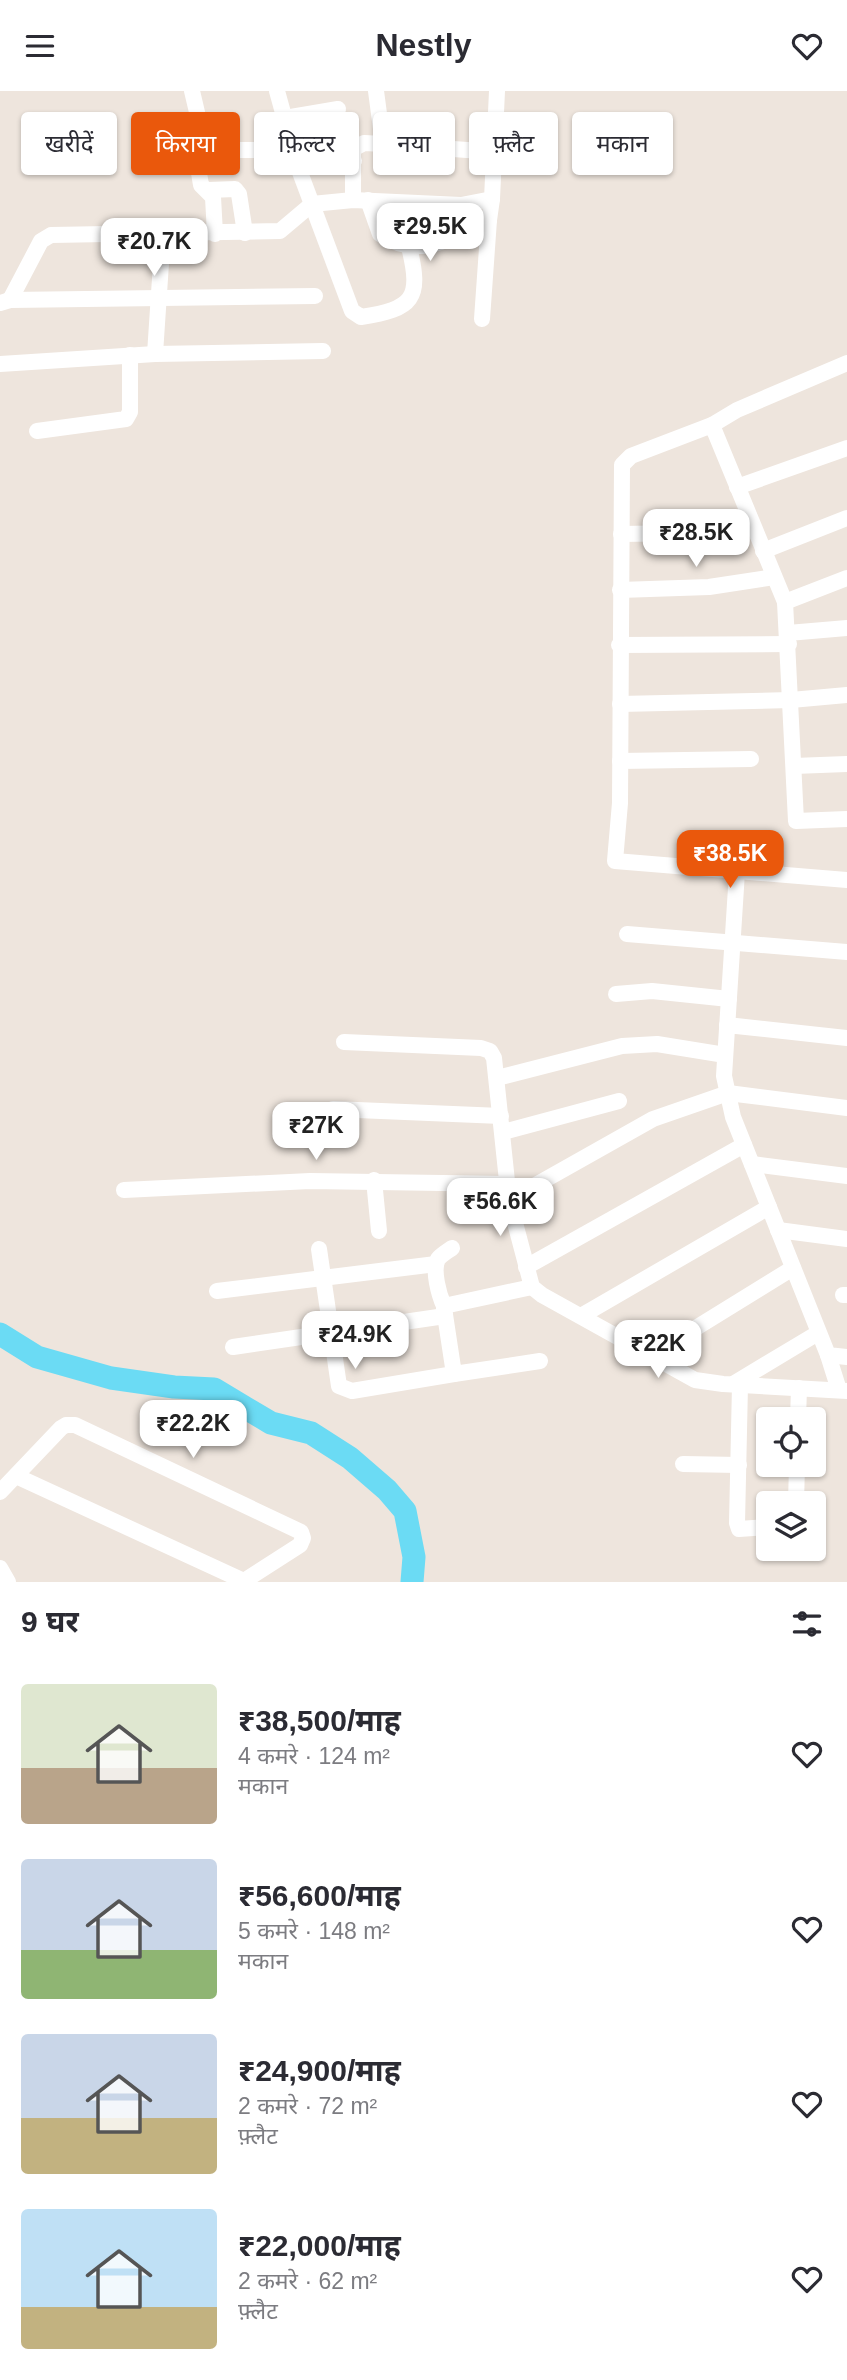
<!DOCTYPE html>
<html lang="hi">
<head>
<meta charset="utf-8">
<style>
	:root { --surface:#fff; --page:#f2f2f3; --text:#2b2b33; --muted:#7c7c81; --accent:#ea580c }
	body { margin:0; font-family:Arial,"Noto Sans Devanagari",sans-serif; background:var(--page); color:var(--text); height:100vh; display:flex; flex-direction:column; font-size:26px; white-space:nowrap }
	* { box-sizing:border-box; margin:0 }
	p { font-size:23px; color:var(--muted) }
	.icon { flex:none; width:38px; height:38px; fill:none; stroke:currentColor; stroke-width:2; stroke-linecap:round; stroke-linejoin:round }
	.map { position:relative; height:1491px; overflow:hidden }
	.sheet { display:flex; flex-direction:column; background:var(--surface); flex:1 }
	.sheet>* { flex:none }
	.guide { position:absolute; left:21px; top:21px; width:805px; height:63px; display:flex; gap:14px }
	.fabs { position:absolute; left:756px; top:1316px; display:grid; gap:14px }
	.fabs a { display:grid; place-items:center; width:70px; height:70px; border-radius:7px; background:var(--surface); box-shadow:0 2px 5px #0004; font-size:35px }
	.price { position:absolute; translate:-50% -60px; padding:0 16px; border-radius:14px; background:#fff; color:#222; font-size:23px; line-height:46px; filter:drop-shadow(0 2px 4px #0008) }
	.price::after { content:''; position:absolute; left:50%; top:42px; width:21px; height:16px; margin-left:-10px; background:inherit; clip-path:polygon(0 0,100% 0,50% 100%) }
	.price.on { background:var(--accent); color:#fff }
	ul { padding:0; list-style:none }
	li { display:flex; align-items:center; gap:21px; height:175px; padding:0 21px }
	li span { display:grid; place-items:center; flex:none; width:196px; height:140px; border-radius:7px; color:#555 }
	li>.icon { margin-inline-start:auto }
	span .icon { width:84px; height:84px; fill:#fffc; stroke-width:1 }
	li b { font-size:30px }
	h2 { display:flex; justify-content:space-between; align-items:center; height:84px; padding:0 21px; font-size:30px }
	.chip { padding:0 24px; border-radius:7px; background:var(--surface); box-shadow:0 2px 5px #0004; font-size:24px; line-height:63px }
	.chip.on { background:var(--accent); color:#fff }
	header { display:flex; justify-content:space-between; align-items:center; height:91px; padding:0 21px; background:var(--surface); font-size:32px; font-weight:600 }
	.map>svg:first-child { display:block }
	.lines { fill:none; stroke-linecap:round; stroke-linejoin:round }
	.river { stroke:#6bdbf4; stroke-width:23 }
	.minor { stroke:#fff; stroke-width:16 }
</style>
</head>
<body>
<header><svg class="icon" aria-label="menu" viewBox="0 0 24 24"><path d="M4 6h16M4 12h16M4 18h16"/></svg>Nestly<svg class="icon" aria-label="heart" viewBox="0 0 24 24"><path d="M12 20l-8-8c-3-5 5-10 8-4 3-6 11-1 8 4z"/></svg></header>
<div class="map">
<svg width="847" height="1491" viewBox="0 0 847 1491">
	<rect width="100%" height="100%" fill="#eee5dd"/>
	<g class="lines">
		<!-- river -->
		<path class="river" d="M0 1243 37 1266 111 1287 174 1296 214 1298 271 1332 311 1342 350 1367 387 1399 405 1420 414 1466 412 1491"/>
		<!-- minor -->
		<g class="minor">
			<path d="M192 0 200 34 202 59 196 64 201 94 213 106 215 143"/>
			<path d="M277 0 298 76 352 220 361 226C413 218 422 208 409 156"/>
			<path d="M285 27 338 18"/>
			<path d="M383 53 495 61"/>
			<path d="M202 59H265"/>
			<path d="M298 76 354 70"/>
			<path d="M209 99 235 98 239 103 245 142"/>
			<path d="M353 109V58L364 52 383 53 376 0"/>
			<path d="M368 109 380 143C419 170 453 146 489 129L492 108"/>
			<path d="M10 209 41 150 51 144 163 142"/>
			<path d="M0 212 10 209 315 205"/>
			<path d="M482 228 489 129"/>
			<path d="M155 263 163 142 280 140 312 113 353 109 461 114 492 108 497 0"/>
			<path d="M0 273 155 263 323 260"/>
			<path d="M712 334 737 319 847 272"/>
			<path d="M37 340 126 328 130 321V264"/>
			<path d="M737 396 847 357"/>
			<path d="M621 443 685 442"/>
			<path d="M763 460 847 427"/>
			<path d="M620 499 709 496 774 486"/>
			<path d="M785 511 847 487"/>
			<path d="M788 542 847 537"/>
			<path d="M619 554 789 553"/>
			<path d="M620 613 791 609 847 604"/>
			<path d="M620 670 751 668"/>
			<path d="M794 675 847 673"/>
			<path d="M847 728 796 730 785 511 712 334 631 365 622 374 620 712 615 770 847 789"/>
			<path d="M737 781 724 985 733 1026 828 1264 847 1266"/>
			<path d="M627 843 847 861"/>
			<path d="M616 903 652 900 729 908"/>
			<path d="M727 934 847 947"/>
			<path d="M344 951 481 957 490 960 494 967 509 1109 653 1028 728 1002 847 1017"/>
			<path d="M497 987 622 955 657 953 725 964"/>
			<path d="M333 1018 501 1025"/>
			<path d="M503 1041 619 1010"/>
			<path d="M752 1073 847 1085"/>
			<path d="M374 1089 379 1140"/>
			<path d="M124 1099 310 1090 508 1093"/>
			<path d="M509 1109 532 1196 542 1204 695 1289 723 1293 847 1300"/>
			<path d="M778 1139 847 1148"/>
			<path d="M452 1157C448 1160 441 1164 438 1168 432 1179 439 1204 444 1215L532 1196"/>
			<path d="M319 1158 339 1295 352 1300 454 1283"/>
			<path d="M526 1176 744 1054"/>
			<path d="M217 1200 436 1173"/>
			<path d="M843 1204H847"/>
			<path d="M444 1217 454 1283 540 1270"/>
			<path d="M581 1225 769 1116"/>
			<path d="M233 1256 445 1225"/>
			<path d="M652 1264 793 1177"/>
			<path d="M828 1264 839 1299"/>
			<path d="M733 1293 818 1242"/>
			<path d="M740 1294 737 1432 739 1438 768 1436"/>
			<path d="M798 1328 799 1297"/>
			<path d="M683 1373 739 1374"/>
			<path d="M16 1385 246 1491"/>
			<path d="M0 1401 61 1337 66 1334H75L301 1441 303 1447 300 1454 244 1490"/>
			<path d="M796 1412 797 1374"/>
			<path d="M0 1477 8 1491"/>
		</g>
	</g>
</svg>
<div class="fabs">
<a><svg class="icon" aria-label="locate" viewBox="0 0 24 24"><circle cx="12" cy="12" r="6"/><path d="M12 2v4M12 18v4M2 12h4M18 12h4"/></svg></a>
<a><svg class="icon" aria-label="layers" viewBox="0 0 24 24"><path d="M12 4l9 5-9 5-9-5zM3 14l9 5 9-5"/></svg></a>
</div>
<b class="price" style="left:430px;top:172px">₹29.5K</b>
<b class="price" style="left:154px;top:187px">₹20.7K</b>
<b class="price" style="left:696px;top:478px">₹28.5K</b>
<b class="price on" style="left:730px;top:799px">₹38.5K</b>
<b class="price" style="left:316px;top:1071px">₹27K</b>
<b class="price" style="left:500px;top:1147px">₹56.6K</b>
<b class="price" style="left:355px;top:1280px">₹24.9K</b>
<b class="price" style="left:658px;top:1289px">₹22K</b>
<b class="price" style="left:193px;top:1369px">₹22.2K</b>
<div class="guide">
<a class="chip">खरीदें</a>
<a class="chip on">किराया</a>
<a class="chip">फ़िल्टर</a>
<a class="chip">नया</a>
<a class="chip">फ़्लैट</a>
<a class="chip">मकान</a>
</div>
</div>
<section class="sheet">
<h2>9 घर<svg class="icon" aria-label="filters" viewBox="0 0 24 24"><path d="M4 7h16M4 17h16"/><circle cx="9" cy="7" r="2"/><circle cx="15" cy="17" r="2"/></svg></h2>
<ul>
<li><span style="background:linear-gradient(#dfe7d0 60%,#b9a48a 0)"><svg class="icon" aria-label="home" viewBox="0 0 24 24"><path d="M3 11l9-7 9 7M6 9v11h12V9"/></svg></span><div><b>₹38,500/माह</b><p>4 कमरे · 124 m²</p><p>मकान</p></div><svg class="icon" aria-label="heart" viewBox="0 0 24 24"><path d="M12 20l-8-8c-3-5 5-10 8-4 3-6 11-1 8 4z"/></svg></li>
<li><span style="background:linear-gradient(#c9d6e8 65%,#8fb573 0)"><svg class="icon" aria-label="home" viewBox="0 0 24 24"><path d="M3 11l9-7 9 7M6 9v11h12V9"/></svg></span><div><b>₹56,600/माह</b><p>5 कमरे · 148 m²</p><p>मकान</p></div><svg class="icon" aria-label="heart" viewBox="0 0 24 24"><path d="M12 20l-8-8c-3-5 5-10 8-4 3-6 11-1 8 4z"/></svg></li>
<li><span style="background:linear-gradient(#c9d6e8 60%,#c2b280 0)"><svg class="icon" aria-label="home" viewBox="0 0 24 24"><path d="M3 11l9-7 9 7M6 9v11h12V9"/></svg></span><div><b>₹24,900/माह</b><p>2 कमरे · 72 m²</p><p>फ़्लैट</p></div><svg class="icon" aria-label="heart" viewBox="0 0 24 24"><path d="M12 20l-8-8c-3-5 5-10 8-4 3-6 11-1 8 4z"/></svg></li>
<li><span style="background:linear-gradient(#bfe0f5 70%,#c2b280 0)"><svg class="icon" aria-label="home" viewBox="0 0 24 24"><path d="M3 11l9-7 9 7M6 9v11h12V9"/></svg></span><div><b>₹22,000/माह</b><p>2 कमरे · 62 m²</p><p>फ़्लैट</p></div><svg class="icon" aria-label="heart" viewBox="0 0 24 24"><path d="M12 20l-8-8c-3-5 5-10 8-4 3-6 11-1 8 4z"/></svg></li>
</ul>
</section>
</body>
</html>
